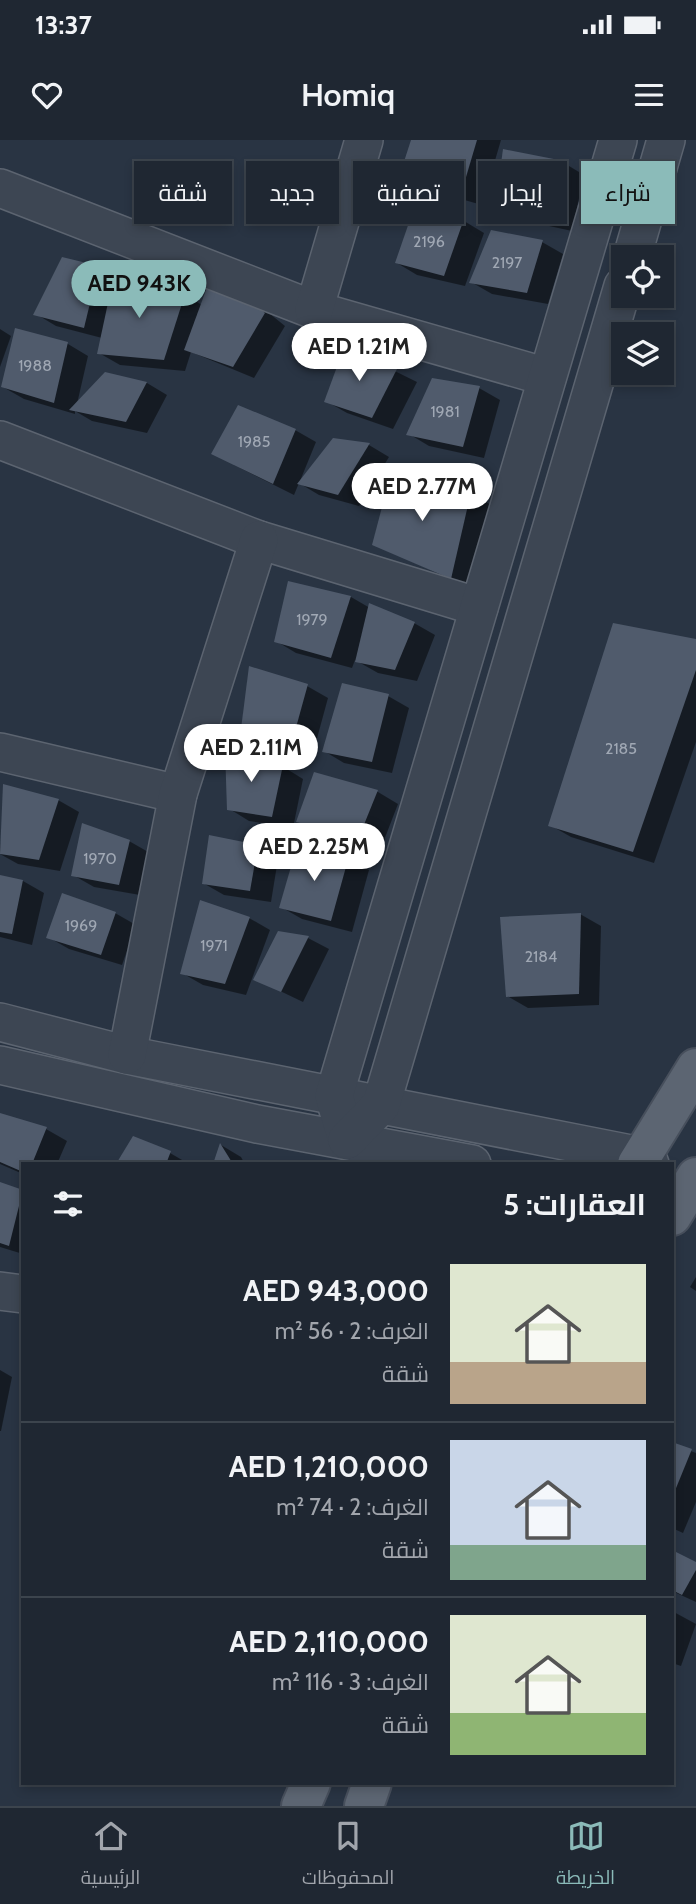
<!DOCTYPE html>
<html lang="ar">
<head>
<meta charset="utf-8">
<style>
	:root { --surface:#1f2732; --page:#272f3a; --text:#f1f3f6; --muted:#a1a5ac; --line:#3c444d; --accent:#8bbbb9 }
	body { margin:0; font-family:Cabin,Cairo,sans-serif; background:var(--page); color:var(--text); direction:rtl; height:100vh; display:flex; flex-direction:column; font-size:26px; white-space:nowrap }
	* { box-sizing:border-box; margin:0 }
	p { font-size:23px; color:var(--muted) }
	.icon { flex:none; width:38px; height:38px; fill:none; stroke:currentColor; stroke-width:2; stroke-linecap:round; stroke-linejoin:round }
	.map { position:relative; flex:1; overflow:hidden; direction:ltr }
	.drawer { position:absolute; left:21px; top:1022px; width:653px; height:623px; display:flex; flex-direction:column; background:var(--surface); border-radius:0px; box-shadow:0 4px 10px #0003,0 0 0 2px var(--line); direction:rtl }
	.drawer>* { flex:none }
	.banner { position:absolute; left:21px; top:21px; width:654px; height:63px; direction:rtl; display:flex; gap:14px }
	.buttons { position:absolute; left:611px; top:105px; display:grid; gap:14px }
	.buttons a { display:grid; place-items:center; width:63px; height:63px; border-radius:0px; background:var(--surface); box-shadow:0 4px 10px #0003,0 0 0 2px var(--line); font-size:35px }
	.price { position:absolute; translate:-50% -60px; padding:0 16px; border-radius:24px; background:#fff; color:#222; font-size:23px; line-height:46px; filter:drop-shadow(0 2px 4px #0008) }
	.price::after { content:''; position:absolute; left:50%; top:42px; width:21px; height:16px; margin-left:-10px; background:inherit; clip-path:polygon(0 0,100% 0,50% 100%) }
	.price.active { background:var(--accent); color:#111 }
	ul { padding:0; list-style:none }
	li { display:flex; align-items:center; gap:21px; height:175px; padding:0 28px }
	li+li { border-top:2px solid var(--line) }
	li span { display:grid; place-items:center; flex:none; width:196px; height:140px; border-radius:0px; color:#555 }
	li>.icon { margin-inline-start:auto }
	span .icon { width:84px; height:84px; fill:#fffc; stroke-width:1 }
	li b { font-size:30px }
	h2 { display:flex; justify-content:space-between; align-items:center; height:84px; padding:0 28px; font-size:30px }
	.tag { padding:0 24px; border-radius:0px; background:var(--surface); box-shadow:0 4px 10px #0003,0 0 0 2px var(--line); font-size:24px; line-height:63px }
	.tag.active { background:var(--accent); color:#111 }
	.status { display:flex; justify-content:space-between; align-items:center; height:49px; padding:0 35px; background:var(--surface); direction:ltr }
	.status svg { height:19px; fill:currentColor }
	header { display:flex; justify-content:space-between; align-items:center; height:91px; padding:0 28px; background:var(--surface); font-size:32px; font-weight:600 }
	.menu { display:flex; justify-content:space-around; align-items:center; height:98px; border-top:2px solid var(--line); background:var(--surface); font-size:19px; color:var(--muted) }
	.menu a { display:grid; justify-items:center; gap:4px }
	.menu .active { color:var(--accent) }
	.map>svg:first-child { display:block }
	.shadow { fill:#0007 }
	.building { fill:#505b6c }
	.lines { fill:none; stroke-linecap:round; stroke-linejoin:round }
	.minor-casing { stroke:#5c6470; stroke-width:40 }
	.major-casing { stroke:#474f5c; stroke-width:42 }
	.minor { stroke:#3d4653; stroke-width:37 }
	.major { stroke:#5c6572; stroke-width:38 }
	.labels { text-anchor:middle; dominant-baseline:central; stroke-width:5; stroke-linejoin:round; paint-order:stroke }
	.number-label { font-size:16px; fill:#a0a8b4 }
</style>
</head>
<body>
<div class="status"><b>13:37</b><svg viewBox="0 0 49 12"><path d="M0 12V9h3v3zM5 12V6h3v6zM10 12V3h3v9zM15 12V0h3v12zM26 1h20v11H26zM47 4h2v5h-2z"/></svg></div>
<header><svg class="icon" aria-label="menu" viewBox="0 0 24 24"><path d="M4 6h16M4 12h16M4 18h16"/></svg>Homiq<svg class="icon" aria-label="heart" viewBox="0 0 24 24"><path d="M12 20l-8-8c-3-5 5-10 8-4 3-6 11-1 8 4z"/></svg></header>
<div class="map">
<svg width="696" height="1666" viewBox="0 0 696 1666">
	<rect width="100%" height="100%" fill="#293443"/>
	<!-- shadow -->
	<g class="shadow">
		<path d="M413 0H501L482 65 422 48 401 36Z"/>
		<path d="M504 11 564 23 584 35 572 91 517 79 496 67Z"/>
		<path d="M414 73 464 81 484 93 465 146 417 135 397 123Z"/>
		<path d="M542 102 563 114 548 164 492 154 471 142Z"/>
		<path d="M98 128 114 137 185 155 202 165 234 145 285 186 254 238 191 212 185 231 120 225 99 213 102 198 56 186 36 174Z"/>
		<path d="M0 189 11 196 0 227Z"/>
		<path d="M16 190 68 204 88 216 77 264 106 234 147 243 167 255 147 293 92 281 75 271V274L24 259 3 247Z"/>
		<path d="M346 207 417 242 393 289 347 273 326 261Z"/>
		<path d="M479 248 500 260 484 318 429 306 409 294Z"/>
		<path d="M295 290 316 302 300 341 333 300 369 305 389 317 359 366 319 355 299 343 294 355 234 325Z"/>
		<path d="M470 353 491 365 472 449 374 404Z"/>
		<path d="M289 443 351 457 370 468 414 483 435 495 417 541 378 533 355 520 352 528 296 513 276 501Z"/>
		<path d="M696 501V602L654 723 571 697 550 685Z"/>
		<path d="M307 546 328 558 313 613 264 601 243 589Z"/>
		<path d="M388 556 409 568 392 633 344 623 324 611Z"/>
		<path d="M282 626 303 639 293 688 249 681 228 668Z"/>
		<path d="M315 634 378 652 398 664 381 708 319 693 298 681Z"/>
		<path d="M5 646 58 660 79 672 60 731 18 724 0 714Z"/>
		<path d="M129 701 150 713 140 755 94 747 73 735Z"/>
		<path d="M257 707 278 719 271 762 224 755 203 743Z"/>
		<path d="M348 718 369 730 352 792 302 779 281 767Z"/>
		<path d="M0 737 23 741 44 753 32 805 0 797Z"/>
		<path d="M115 773 136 785 122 825 69 809 48 797Z"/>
		<path d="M580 774 601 786 599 865 528 868 507 856Z"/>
		<path d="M249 778 270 790 246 855 203 845 182 833Z"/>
		<path d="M279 793 308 798 329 809 303 862 255 839Z"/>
		<path d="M0 975 46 989 67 1001 57 1024H23V1034L0 1024Z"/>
		<path d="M221 1005 241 1017 245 1024H215Z"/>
		<path d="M170 1013 189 1024H118Z"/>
		<path d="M0 1044 23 1052V1114L0 1107Z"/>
		<path d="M696 1137V1151L690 1147Z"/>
		<path d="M0 1230 12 1237 1 1291H0Z"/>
		<path d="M672 1304 696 1313V1362L683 1393 672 1388Z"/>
		<path d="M672 1412 696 1424V1462L672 1451Z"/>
		<path d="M672 1471 696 1484 681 1526 672 1523Z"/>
	</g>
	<!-- building -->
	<g class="building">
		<path d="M411 0H477L461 54 399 37Z"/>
		<path d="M503 9 564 21 551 80 495 68Z"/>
		<path d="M413 71 464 79 444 136 395 123Z"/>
		<path d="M491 90 543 100 527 153 469 143Z"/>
		<path d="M62 117 99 126 84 188 33 175Z"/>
		<path d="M213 131 265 173 233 227 184 210Z"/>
		<path d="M114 135 185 154 164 220 97 214Z"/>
		<path d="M15 188 68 202 54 263 1 247Z"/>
		<path d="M345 205 397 229 372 278 324 262Z"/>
		<path d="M105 232 147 242 126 282 69 270Z"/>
		<path d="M432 238 480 246 463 307 406 295Z"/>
		<path d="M238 265 296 289 273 344 211 314Z"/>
		<path d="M333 298 370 303 338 355 297 344Z"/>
		<path d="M391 333 471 352 451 439 372 405Z"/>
		<path d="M288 441 351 456 331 518 274 502Z"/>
		<path d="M369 463 415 482 395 530 355 522Z"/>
		<path d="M613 483 696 499V530L633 712 548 686Z"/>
		<path d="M249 526 308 544 292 602 241 589Z"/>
		<path d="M342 543 389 554 372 622 322 612Z"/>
		<path d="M225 609 283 625 272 677 227 670Z"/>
		<path d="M314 632 378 650 359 697 296 682Z"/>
		<path d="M3 644 59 659 39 720 0 714Z"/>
		<path d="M82 683 130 700 119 745 71 736Z"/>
		<path d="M209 695 258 705 250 751 202 744Z"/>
		<path d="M297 706 349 716 331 781 279 768Z"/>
		<path d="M0 735 23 740 12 794 0 792Z"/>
		<path d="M62 753 116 772 101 815 46 798Z"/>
		<path d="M200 760 250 777 225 844 180 834Z"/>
		<path d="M581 773 579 854 506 857 500 777Z"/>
		<path d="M278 791 309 796 281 852 253 840Z"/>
		<path d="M0 973 47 987 32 1024H23V1032L0 1022Z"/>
		<path d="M133 996 171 1011 166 1024H116Z"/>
		<path d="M220 1003 233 1024H213Z"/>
		<path d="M0 1042 23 1050 9 1106 0 1103Z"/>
		<path d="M672 1302 692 1309 672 1358Z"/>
		<path d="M672 1410 696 1422V1430L682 1455 672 1450Z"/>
	</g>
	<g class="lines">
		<defs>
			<g id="minor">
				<path d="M0 48 314 170 547 237"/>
				<path d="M632 117 666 0"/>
				<path d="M314 170 364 0"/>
				<path d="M0 300 259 400 479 467"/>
				<path d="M0 612 178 654"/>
				<path d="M0 882 127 915 641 1016 650 1024"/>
				<path d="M127 915 178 654 259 400"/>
				<path d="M0 925 257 984 472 1024"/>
				<path d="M347 1000 334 956 618 0"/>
				<path d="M347 1000 381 965 623 146"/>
				<path d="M0 1151 23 1154"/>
			</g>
			<g id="major">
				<path d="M637 1024 696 928"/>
				<path d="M672 1076 696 1037"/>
				<path d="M301 1666 311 1643"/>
				<path d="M364 1666 372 1643"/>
			</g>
		</defs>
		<!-- minor casing -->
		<use href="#minor" class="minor-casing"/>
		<!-- major casing -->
		<use href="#major" class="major-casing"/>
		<!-- minor -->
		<use href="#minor" class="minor"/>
		<!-- major -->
		<use href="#major" class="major"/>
	</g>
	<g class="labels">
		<!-- number labels -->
		<g class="number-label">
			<text x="429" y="101">2196</text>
			<text x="507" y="122">2197</text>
			<text x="35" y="225">1988</text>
			<text x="445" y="271">1981</text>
			<text x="254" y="301">1985</text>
			<text x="312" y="479">1979</text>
			<text x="621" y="608">2185</text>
			<text x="100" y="718">1970</text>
			<text x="81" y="785">1969</text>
			<text x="214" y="805">1971</text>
			<text x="541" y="816">2184</text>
		</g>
	</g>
</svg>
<div class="buttons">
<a><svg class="icon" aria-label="locate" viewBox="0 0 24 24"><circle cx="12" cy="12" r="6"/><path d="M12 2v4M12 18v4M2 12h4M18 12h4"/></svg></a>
<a><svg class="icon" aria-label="layers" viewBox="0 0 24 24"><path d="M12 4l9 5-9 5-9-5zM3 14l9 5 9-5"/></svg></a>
</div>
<b class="price active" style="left:139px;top:180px">AED 943K</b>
<b class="price" style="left:359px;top:243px">AED 1.21M</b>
<b class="price" style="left:422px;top:383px">AED 2.77M</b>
<b class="price" style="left:251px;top:644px">AED 2.11M</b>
<b class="price" style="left:314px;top:743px">AED 2.25M</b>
<div class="banner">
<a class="tag active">شراء</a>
<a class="tag">إيجار</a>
<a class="tag">تصفية</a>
<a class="tag">جديد</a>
<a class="tag">شقة</a>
</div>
<section class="drawer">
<h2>العقارات: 5<svg class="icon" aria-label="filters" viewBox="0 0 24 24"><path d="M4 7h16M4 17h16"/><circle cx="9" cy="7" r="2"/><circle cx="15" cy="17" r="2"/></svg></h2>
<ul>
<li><span style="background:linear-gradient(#dfe7d0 70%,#b9a48a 0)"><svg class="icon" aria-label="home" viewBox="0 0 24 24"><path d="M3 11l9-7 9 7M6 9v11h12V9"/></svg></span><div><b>AED 943,000</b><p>الغرف: 2 · 56 m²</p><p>شقة</p></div></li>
<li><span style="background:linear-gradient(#c9d6e8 75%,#7fa58c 0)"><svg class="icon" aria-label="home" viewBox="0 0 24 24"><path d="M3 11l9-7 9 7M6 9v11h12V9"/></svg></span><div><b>AED 1,210,000</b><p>الغرف: 2 · 74 m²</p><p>شقة</p></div></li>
<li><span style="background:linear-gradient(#dfe7d0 70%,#8fb573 0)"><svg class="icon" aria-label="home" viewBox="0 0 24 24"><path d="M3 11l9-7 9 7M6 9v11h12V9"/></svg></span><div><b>AED 2,110,000</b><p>الغرف: 3 · 116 m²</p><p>شقة</p></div></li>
</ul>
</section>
</div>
<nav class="menu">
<a class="active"><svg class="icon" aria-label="map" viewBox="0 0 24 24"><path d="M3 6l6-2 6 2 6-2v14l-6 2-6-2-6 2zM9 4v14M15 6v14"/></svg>الخريطة</a>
<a><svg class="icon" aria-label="saved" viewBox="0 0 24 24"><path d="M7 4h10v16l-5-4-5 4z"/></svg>المحفوظات</a>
<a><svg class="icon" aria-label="home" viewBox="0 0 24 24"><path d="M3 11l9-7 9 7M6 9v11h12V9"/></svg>الرئيسية</a>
</nav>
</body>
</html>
